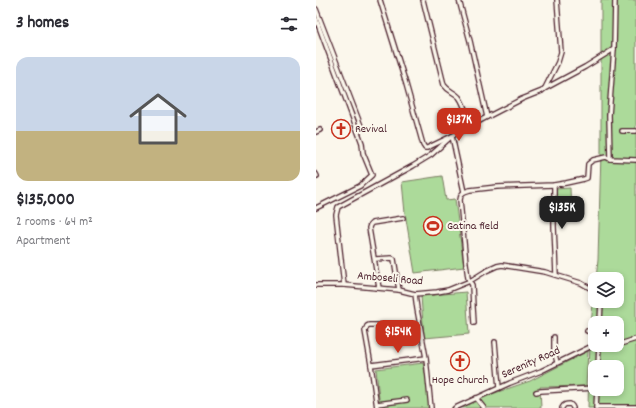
<!DOCTYPE html>
<html lang="en">
<head>
<meta charset="utf-8">
<style>
	:root { --surface:#fff; --page:#f7f7f7; --text:#2b2b33; --muted:#7c7c81; --line:#e1e1e2; --accent:#c8321e }
	body { margin:0; font-family:Dekko,sans-serif; background:var(--page); color:var(--text); height:100vh; display:flex; flex-direction:column; font-size:15px; white-space:nowrap }
	* { box-sizing:border-box; margin:0 }
	p { font-size:13px; color:var(--muted) }
	.icon { flex:none; width:22px; height:22px; fill:none; stroke:currentColor; stroke-width:2; stroke-linecap:round; stroke-linejoin:round }
	.map { position:relative; flex:1; overflow:hidden }
	.side { display:flex; flex-direction:column; background:var(--surface); width:316px }
	.side>* { flex:none }
	.controls { position:absolute; left:272px; top:272px; display:grid; gap:8px }
	.controls a { display:grid; place-items:center; width:36px; height:36px; border-radius:8px; background:var(--surface); box-shadow:0 2px 6px #0003; font-size:20px }
	.price { position:absolute; translate:-50% -34px; padding:0 9px; border-radius:8px; background:var(--accent); color:#fff; font-size:13px; line-height:26px; filter:drop-shadow(0 1px 2px #0008) }
	.price::after { content:''; position:absolute; left:50%; top:24px; width:12px; height:9px; margin-left:-6px; background:inherit; clip-path:polygon(0 0,100% 0,50% 100%) }
	.price.selected { background:#222; color:#fff }
	ul { padding:0; list-style:none }
	li { display:grid; align-content:center; gap:8px; height:212px; padding:0 16px }
	li+li { border-top:1px solid var(--line) }
	li span { display:grid; place-items:center; height:124px; border-radius:12px; color:#555 }
	li>.icon { margin-inline-start:auto }
	span .icon { width:72px; height:72px; fill:#fffc; stroke-width:1 }
	li b { font-size:17px }
	h2 { display:flex; justify-content:space-between; align-items:center; height:48px; padding:0 16px; font-size:17px }
	main { display:flex; flex:1; min-height:0 }
	.map>svg:first-child { display:block }
	.green { fill:#acda9a; stroke:#7b7c62; fill-rule:evenodd }
	.lines { fill:none; stroke-linecap:round; stroke-linejoin:round }
	.street-casing { stroke:#4a1f2b; stroke-width:6 }
	.street { stroke:#fbf7ec; stroke-width:3.5 }
	.labels { text-anchor:middle; dominant-baseline:central; stroke-width:4; stroke-linejoin:round; paint-order:stroke }
	.poi-label { font-size:12px; fill:#4a1f2b; stroke:#fbf7ec; text-anchor:start }
	.street-label { font-size:12px; fill:#4a1f2b; stroke:#fbf7ec }
</style>
</head>
<body>
<main>
<section class="side">
<h2>3 homes<svg class="icon" aria-label="filters" viewBox="0 0 24 24"><path d="M4 7h16M4 17h16"/><circle cx="9" cy="7" r="2"/><circle cx="15" cy="17" r="2"/></svg></h2>
<ul>
<li><span style="background:linear-gradient(#c9d6e8 60%,#c2b280 0)"><svg class="icon" aria-label="home" viewBox="0 0 24 24"><path d="M3 11l9-7 9 7M6 9v11h12V9"/></svg></span><div><b>$135,000</b><p>2 rooms · 64 m²</p><p>Apartment</p></div></li>
</ul>
</section>
<div class="map">
<svg width="320" height="408" viewBox="0 0 320 408">
	<rect width="100%" height="100%" fill="#fbf7ec"/>
	<filter id="ink" filterUnits="userSpaceOnUse"><feTurbulence type="fractalNoise" baseFrequency=".025" numOctaves="2"/><feDisplacementMap in="SourceGraphic" scale="8" xChannelSelector="R" yChannelSelector="G"/><feConvolveMatrix kernelMatrix="1 2 1 2 8 2 1 2 1" color-interpolation-filters="sRGB"/></filter>
	<g filter="url(#ink)">
		<!-- green -->
		<g class="green">
			<path d="M285 0H320V408H272C273 366 274 325 279 284V301H301V279H280L282 260 285 152ZM279 323H301V345H279ZM279 367H301V389H279Z"/>
			<path d="M126 176 130 200 139 199 148 267 99 273 89 213 86 182Z"/>
			<path d="M254 188 255 214H240L239 189Z"/>
			<path d="M150 292 153 334 108 338 105 296Z"/>
			<path d="M272 351 270 386 224 387 225 408H135L214 381Z"/>
			<path d="M107 363 116 408H64L60 369Z"/>
		</g>
		<g class="lines">
			<defs>
				<g id="street">
					<path d="M64 0 90 84 107 145 109 148H111L136 136 171 117 206 99 226 91 229 88 242 62 245 52 241 0"/>
					<path d="M107 0 128 85C133 92 137 91 143 97 148 103 152 118 155 126"/>
					<path d="M143 0 154 41 171 117"/>
					<path d="M0 9 45 126"/>
					<path d="M0 19 46 143 47 153 56 175 44 186 0 208"/>
					<path d="M228 89 269 67 298 49"/>
					<path d="M306 131H320"/>
					<path d="M0 132 4 130"/>
					<path d="M294 159 293 115 298 49 299 0"/>
					<path d="M0 174 1 176"/>
					<path d="M238 185V226L240 275"/>
					<path d="M59 259 76 258 78 259 83 290"/>
					<path d="M0 285H28L83 290 99 294 121 292 132 290 154 281 170 271 181 266 186 265 229 272 265 283 279 291"/>
					<path d="M28 285 20 215 22 207 97 166 115 155 136 136 148 192"/>
					<path d="M63 288 53 228 54 225 56 223 87 218"/>
					<path d="M99 294 101 309 110 358 115 408"/>
					<path d="M158 323 157 307 156 285 152 278 150 263 144 200 145 195 148 192 154 190 181 187 238 185 250 183 268 179 271 178 272 164 277 160 290 157 294 159 320 160"/>
					<path d="M284 323 285 301"/>
					<path d="M271 331 276 333 279 340"/>
					<path d="M238 337V351L241 362"/>
					<path d="M179 342 183 388"/>
					<path d="M301 345 320 339"/>
					<path d="M55 365 110 358"/>
					<path d="M282 367 283 345"/>
					<path d="M220 392 225 391 279 388"/>
					<path d="M160 398 168 408"/>
					<path d="M61 404 91 400"/>
					<path d="M281 407H320"/>
					<path d="M61 408 55 365 49 331 51 326 53 325H68"/>
					<path d="M139 408 194 383 225 371 276 346 280 345 290 347 300 345"/>
					<path d="M246 408C248 404 250 404 254 404L256 406 257 408"/>
					<path d="M280 408 281 389"/>
				</g>
			</defs>
			<!-- street casing -->
			<use href="#street" class="street-casing"/>
			<!-- street -->
			<use href="#street" class="street"/>
		</g>
	</g>
	<!-- icons -->
	<defs>
		<symbol id="church-ring" viewBox="-11 -11 22 22"><circle r="9.5" fill="#fbf7ec" stroke="#c8321e" stroke-width="1.5"/><path d="M-1.2-6h2.4v3.5h3.3v2.4h-3.3V6h-2.4V-.1h-3.3v-2.4h3.3Z" fill="#c8321e"/></symbol>
		<symbol id="stadium-ring" viewBox="-11 -11 22 22"><circle r="9.5" fill="#fbf7ec" stroke="#c8321e" stroke-width="1.5"/><path d="M0-5a6.5 5 0 1 0 0 10a6.5 5 0 1 0 0-10ZM-3.5-1.8h7v3.6h-7Z" fill="#c8321e"/></symbol>
	</defs>
	<g fill-rule="evenodd">
		<use href="#church-ring" x="14" y="118" width="22" height="22"/>
		<use href="#stadium-ring" x="106" y="215" width="22" height="22"/>
		<use href="#church-ring" x="133" y="350" width="22" height="22"/>
	</g>
	<g class="labels">
		<!-- poi labels -->
		<g class="poi-label">
			<text x="39" y="129">Revival</text>
			<text x="131" y="226">Gatina field</text>
			<text x="144" y="380" text-anchor="middle">Hope Church</text>
		</g>
		<!-- street labels -->
		<g class="street-label">
			<text transform="translate(74 279) rotate(5)">Amboseli Road</text>
			<text transform="translate(215 363) rotate(-24)">Serenity Road</text>
		</g>
	</g>
</svg>
<div class="controls">
<a><svg class="icon" aria-label="layers" viewBox="0 0 24 24"><path d="M12 4l9 5-9 5-9-5zM3 14l9 5 9-5"/></svg></a>
<a>+</a>
<a>−</a>
</div>
<b class="price" style="left:143px;top:142px">$137K</b>
<b class="price selected" style="left:246px;top:230px">$135K</b>
<b class="price" style="left:82px;top:354px">$154K</b>
</div>
</main>
</body>
</html>
